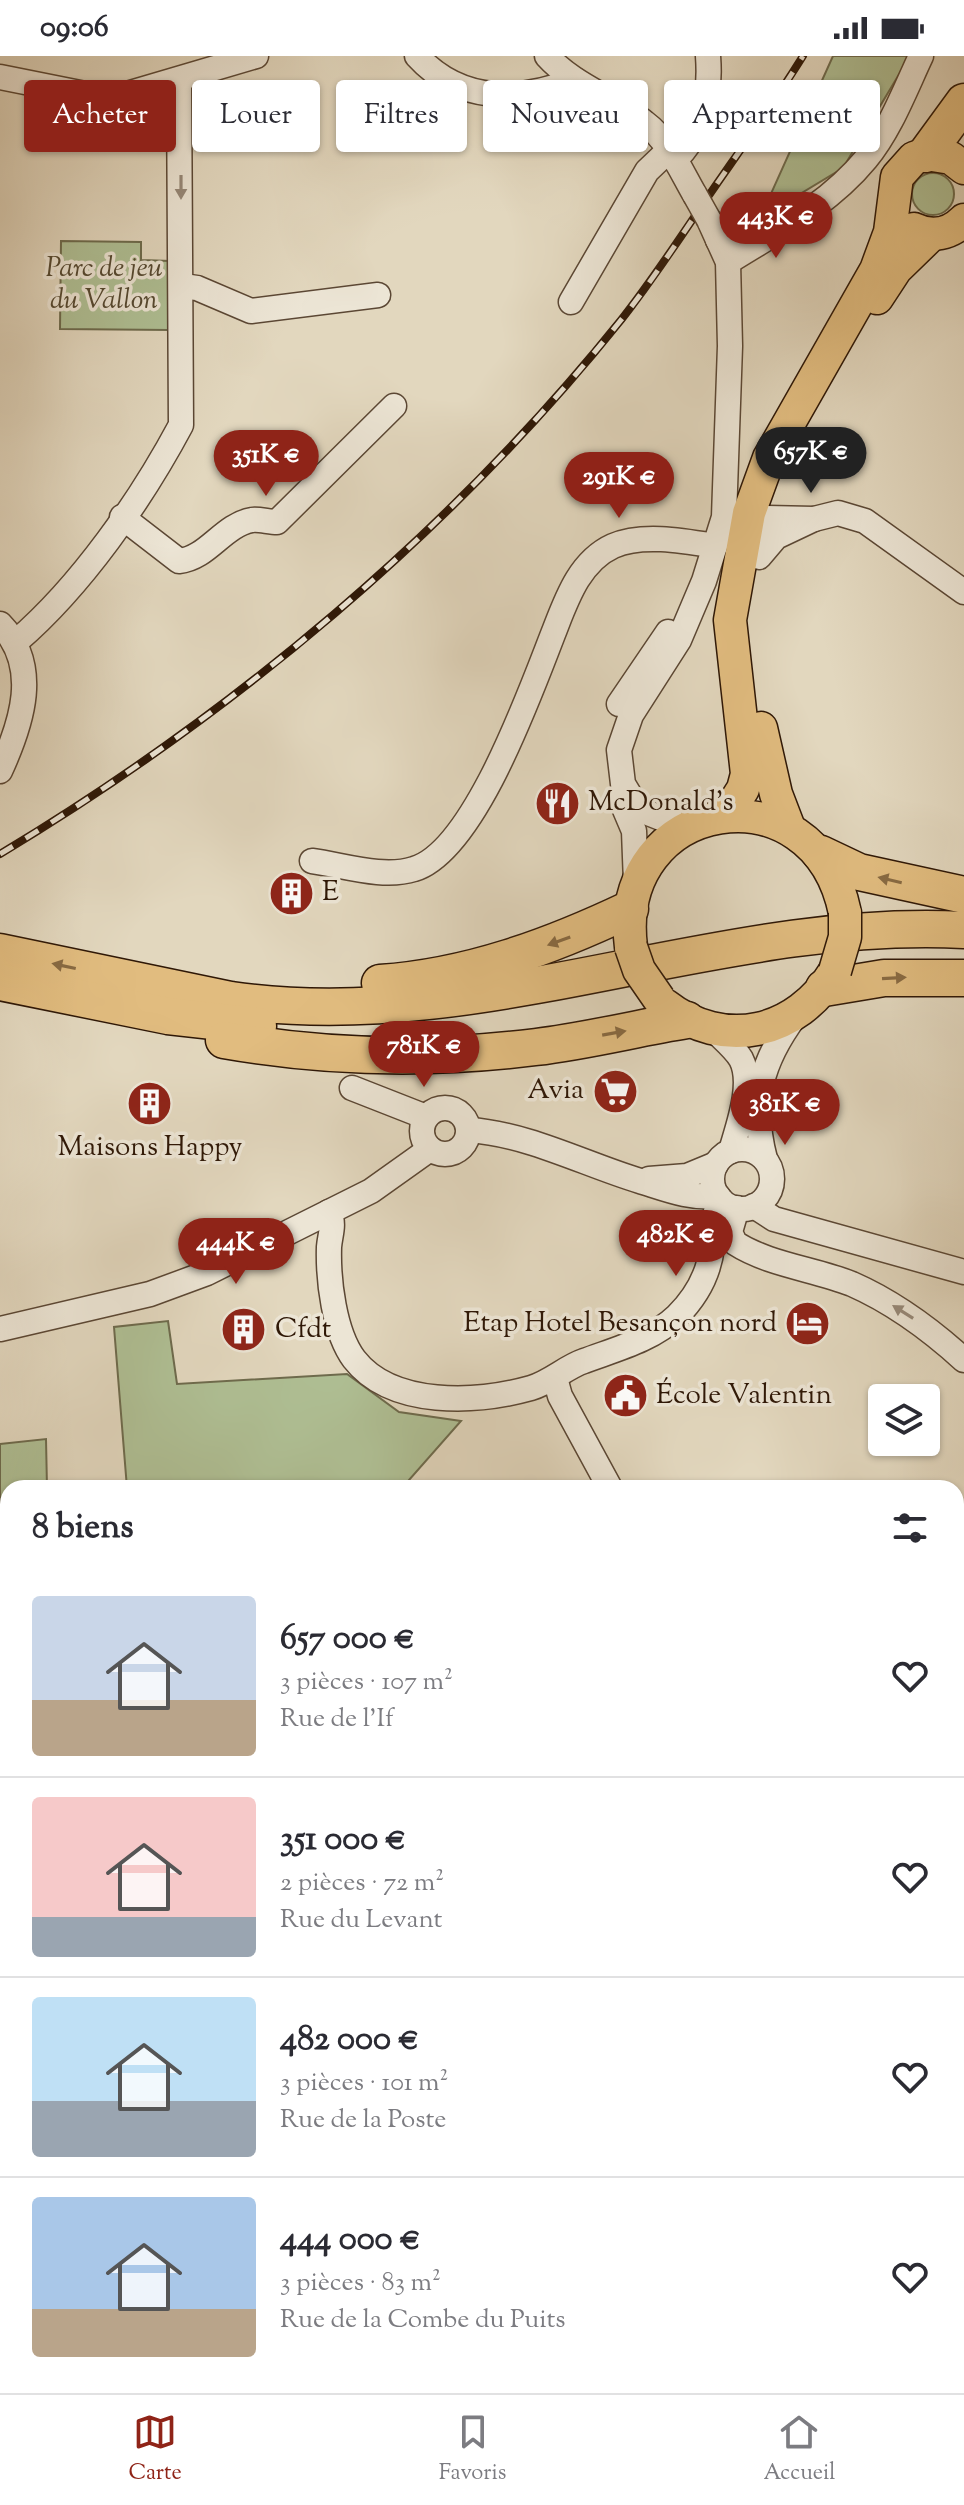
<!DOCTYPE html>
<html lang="fr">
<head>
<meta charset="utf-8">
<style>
	:root { --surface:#fff; --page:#f2f2f3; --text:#2b2b33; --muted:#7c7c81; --line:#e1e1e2; --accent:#8f2418 }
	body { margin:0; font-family:"Sorts Mill Goudy",serif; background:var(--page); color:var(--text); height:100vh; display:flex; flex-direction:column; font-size:30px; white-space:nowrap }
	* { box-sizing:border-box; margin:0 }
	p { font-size:26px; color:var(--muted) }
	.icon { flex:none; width:44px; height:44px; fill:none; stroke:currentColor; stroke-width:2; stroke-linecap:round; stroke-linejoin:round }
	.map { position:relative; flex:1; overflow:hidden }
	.sheet { position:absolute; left:0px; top:1424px; width:964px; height:914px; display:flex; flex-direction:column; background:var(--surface); border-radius:24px 24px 0 0; box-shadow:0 2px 6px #0004 }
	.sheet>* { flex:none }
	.guide { position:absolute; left:24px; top:24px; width:916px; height:72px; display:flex; gap:16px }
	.buttons { position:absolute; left:868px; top:1328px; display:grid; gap:16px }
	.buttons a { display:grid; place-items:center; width:72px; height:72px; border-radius:8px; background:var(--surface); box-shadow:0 2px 6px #0004; font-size:40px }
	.price { position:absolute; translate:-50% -68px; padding:0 18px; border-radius:28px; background:var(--accent); color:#fff; font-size:26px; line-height:52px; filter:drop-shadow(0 2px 4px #0008) }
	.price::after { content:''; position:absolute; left:50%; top:48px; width:24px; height:18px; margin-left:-12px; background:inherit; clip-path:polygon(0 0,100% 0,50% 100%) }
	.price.selected { background:#222; color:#fff }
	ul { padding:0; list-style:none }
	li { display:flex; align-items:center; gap:24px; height:200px; padding:0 32px }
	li+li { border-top:2px solid var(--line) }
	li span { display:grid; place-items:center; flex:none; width:224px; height:160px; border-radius:8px; color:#555 }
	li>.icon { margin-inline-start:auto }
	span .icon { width:96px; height:96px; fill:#fffc; stroke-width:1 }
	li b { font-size:34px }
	h2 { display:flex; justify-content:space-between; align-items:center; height:96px; padding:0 32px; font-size:34px }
	.chip { padding:0 28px; border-radius:8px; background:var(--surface); box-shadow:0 2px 6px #0004; font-size:28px; line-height:72px }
	.chip.selected { background:var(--accent); color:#fff }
	.status { display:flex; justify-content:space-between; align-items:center; height:56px; padding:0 40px; background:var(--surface); direction:ltr }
	.status svg { height:22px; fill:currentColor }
	.tab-bar { display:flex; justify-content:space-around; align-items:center; height:112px; border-top:2px solid var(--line); background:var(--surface); font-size:22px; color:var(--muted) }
	.tab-bar a { display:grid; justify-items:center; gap:4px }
	.tab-bar .selected { color:var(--accent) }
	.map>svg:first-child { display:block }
	.green { fill:#afbf94; stroke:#6e6b4d; stroke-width:2 }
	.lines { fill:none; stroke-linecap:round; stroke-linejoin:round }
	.minor-casing { stroke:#5b4734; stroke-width:27 }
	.major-casing { stroke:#2e1706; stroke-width:35 }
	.highway-casing { stroke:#2e1706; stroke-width:39 }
	.minor { stroke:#ece5d5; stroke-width:24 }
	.major { stroke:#e1bc7f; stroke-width:32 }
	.highway { stroke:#e1bc7f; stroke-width:36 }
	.rail-casing { stroke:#2e1706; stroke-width:8 }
	.rail { stroke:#ece5d5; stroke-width:5; stroke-dasharray:15; stroke-linecap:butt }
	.minor-bridge-casing { stroke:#5b4734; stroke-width:27; stroke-linecap:butt }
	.major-bridge-casing { stroke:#2e1706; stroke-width:35; stroke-linecap:butt }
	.minor-bridge { stroke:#ece5d5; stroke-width:24 }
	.major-bridge { stroke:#e1bc7f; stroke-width:32 }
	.oneway { fill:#968878 }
	.oneway2 { fill:#886a42 }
	.labels { text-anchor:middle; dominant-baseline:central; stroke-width:7; stroke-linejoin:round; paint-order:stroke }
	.park-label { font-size:28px; font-style:italic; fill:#554931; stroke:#ece5d5 }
	.poi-label { font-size:28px; fill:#2e1706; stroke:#ece5d5; text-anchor:start }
</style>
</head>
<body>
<div class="status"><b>09:06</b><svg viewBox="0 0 49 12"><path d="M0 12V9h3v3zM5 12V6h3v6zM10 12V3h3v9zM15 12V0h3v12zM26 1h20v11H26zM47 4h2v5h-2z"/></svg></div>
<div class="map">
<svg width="964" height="2337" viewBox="0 0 964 2337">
	<rect width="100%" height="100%" fill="#e2d7be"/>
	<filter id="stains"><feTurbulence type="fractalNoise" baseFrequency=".0025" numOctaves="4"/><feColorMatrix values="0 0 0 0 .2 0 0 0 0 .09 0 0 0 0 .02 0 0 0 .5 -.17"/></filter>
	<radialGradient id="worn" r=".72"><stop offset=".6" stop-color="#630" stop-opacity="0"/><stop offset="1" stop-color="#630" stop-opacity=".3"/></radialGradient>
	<!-- green -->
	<g class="green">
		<path d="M833 0H910L843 112 760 162Z"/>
		<circle cx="933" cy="138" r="21"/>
		<path d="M61 185 141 186V204L170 205 169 274 60 273Z"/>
		<path d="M168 1265 177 1328 347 1318 399 1356 461 1365 402 1432H127L114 1271Z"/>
		<path d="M46 1383 47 1432H8V1750L0 1700V1388Z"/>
		<path d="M964 1741V2037L956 2034V1752Z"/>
		<path d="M0 1877 8 1880V2114L0 2108Z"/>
		<path d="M956 2301 964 2303V2337H156L148 2330H956Z"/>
	</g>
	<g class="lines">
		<defs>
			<g id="minor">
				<path d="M417 0C460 47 518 46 575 24"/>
				<path d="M547 0C574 30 614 42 645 67 668 84 681 115 695 139"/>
				<path d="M0 21 110 43 256 0"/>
				<path d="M675 104C703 77 711 39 708 0"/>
				<path d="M718 184 782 166"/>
				<path d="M728 206C776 176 829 148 866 103 890 74 905 34 921 0"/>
				<path d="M183 230 197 232 251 255 378 239"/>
				<path d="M571 246 647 115 669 94"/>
				<path d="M122 461 179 505C208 502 223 469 252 464 259 463 269 466 277 466L394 350"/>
				<path d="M814 463 838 457 865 465 964 536"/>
				<path d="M745 488 767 462 814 463 776 481 759 501"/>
				<path d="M0 568C41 610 22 667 0 715"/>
				<path d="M17 585C81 530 141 444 181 369L179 25"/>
				<path d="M619 648 668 576"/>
				<path d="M620 742 634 775 636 827"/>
				<path d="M686 772 638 753 623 728 619 694 631 659 679 584 704 525 724 461 730 290 728 206 709 164"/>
				<path d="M312 805C343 809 383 823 414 813 475 795 532 631 555 573 567 542 580 505 613 490 642 477 685 485 715 490"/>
				<path d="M715 975C723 983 735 993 741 1003 754 1028 738 1070 731 1095"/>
				<path d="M352 1032 426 1061"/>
				<circle cx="445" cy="1075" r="23"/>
				<path d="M469 1074C528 1078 584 1108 640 1125 666 1133 690 1143 718 1140"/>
				<circle cx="742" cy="1123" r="30"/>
				<path d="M765 1103C750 1046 761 1006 795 960"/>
				<path d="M649 1123 687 1120 716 1108"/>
				<path d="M754 1150 774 1163 964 1216"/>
				<path d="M737 1152 730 1176 735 1187C769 1209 815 1213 852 1228 893 1246 931 1274 964 1304"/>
				<path d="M329 1156C335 1169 330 1178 329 1191 328 1224 334 1276 354 1303 392 1352 477 1347 531 1332 551 1326 566 1311 584 1305 616 1293 652 1284 677 1260 696 1241 709 1218 712 1191 714 1174 712 1159 721 1144"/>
				<path d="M0 1273 150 1238 207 1217 371 1135 430 1093"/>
				<path d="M555 1322 560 1340 610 1432"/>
				<path d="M956 1630 964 1635"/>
				<path d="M956 1724 964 1713"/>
				<path d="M0 1861 8 1864"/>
			</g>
			<g id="major">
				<path d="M914 173C932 182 950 178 964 164"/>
				<path d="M877 242 896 213 932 178"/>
				<path d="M761 672 776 738 789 772"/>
				<path d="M726 760 743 733 747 718 730 564 749 457 769 402 876 214 890 176 897 121 914 102 926 98 951 102 964 112"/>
				<path d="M631 891C612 741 815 707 845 857"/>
				<path d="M665 949C724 995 797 978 835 915"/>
			</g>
			<g id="highway">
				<path d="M926 98 964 46"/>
				<path d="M821 798 859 816 964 839"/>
				<path d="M0 896 231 944C480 980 715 861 964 874"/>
				<path d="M0 926 168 960 258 970"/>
				<path d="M380 927C468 921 550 891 630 853"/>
				<path d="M824 932 884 922H964"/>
				<path d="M224 984C327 1002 433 1004 536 991 587 985 637 972 687 964"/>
			</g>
		</defs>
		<!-- minor casing -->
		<use href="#minor" class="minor-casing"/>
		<!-- major casing -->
		<use href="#major" class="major-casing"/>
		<!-- highway casing -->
		<use href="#highway" class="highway-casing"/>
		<!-- minor -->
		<use href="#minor" class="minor"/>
		<!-- major -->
		<use href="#major" class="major"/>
		<!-- highway -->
		<use href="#highway" class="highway"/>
		<defs>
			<path id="rail" d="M0 798C233 658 451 476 621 264 651 226 678 185 705 145 738 97 772 50 803 0"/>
		</defs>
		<!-- rail casing -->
		<use href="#rail" class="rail-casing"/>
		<!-- rail -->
		<use href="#rail" class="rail"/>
		<defs>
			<path id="minor-bridge" d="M695 139 709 164"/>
			<g id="major-bridge">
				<path d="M631 891 639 914 659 943"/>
				<path d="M835 915 845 881V857"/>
			</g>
		</defs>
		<!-- minor-bridge casing -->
		<use href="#minor-bridge" class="minor-bridge-casing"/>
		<!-- major-bridge casing -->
		<use href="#major-bridge" class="major-bridge-casing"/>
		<!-- minor-bridge -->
		<use href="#minor-bridge" class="minor-bridge"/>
		<!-- major-bridge -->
		<use href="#major-bridge" class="major-bridge"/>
	</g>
	<!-- one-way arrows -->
	<defs><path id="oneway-solid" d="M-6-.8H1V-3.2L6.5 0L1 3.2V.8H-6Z" transform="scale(2)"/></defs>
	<g class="oneway">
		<use href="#oneway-solid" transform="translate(181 131) rotate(90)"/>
		<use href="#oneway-solid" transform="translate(903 1256) rotate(-148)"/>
	</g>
	<g class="oneway2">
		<use href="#oneway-solid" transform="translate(890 824) rotate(-167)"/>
		<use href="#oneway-solid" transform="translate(559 885) rotate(160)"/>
		<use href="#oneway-solid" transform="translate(64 910) rotate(-168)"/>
		<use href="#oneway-solid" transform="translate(894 922) rotate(-3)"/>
		<use href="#oneway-solid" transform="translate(614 977) rotate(-10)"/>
	</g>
	<!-- icons -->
	<defs>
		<symbol id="restaurant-disc" viewBox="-11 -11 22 22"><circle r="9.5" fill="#8f2418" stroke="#ece5d5"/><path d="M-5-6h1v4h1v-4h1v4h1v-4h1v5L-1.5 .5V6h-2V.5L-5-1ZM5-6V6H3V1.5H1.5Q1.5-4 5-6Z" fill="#fff"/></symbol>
		<symbol id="building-disc" viewBox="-11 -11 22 22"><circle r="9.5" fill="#8f2418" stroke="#ece5d5"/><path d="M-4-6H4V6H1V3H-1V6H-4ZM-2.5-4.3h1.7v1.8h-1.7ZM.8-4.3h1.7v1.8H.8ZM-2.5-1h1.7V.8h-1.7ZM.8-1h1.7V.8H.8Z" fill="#fff"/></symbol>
		<symbol id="supermarket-disc" viewBox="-11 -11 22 22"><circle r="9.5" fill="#8f2418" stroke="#ece5d5"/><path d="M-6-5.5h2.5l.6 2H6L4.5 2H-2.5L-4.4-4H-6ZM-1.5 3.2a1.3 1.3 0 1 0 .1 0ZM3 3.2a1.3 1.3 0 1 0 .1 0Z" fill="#fff"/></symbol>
		<symbol id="hotel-disc" viewBox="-11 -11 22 22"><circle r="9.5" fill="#8f2418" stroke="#ece5d5"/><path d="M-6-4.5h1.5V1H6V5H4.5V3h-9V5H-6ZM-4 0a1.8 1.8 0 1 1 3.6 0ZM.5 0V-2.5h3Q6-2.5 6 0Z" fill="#fff"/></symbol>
		<symbol id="civic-disc" viewBox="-11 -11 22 22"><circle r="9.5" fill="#8f2418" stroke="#ece5d5"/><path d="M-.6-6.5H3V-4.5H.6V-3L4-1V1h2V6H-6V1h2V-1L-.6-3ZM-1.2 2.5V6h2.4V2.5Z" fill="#fff"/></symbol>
	</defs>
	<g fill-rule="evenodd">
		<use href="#restaurant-disc" x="532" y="722" width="51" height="51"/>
		<use href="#building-disc" x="266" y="812" width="51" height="51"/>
		<use href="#supermarket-disc" x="590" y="1010" width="51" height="51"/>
		<use href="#building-disc" x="124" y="1022" width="51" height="51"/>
		<use href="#hotel-disc" x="782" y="1242" width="51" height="51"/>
		<use href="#building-disc" x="218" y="1248" width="51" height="51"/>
		<use href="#civic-disc" x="600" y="1314" width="51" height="51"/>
	</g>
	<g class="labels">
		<!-- park labels -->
		<g class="park-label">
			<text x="104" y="213">Parc de jeu<tspan x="104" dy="32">du Vallon</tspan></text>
		</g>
		<!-- poi labels -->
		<g class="poi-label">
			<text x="588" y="747">McDonald's</text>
			<text x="322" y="837">E</text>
			<text x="584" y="1035" text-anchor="end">Avia</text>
			<text x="150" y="1092" text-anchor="middle">Maisons Happy</text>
			<text x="777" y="1268" text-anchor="end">Etap Hotel Besançon nord</text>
			<text x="275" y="1274">Cfdt</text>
			<text x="656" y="1340">École Valentin</text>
		</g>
	</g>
	<rect width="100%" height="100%" filter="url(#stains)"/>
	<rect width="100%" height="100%" fill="url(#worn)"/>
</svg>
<div class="buttons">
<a><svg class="icon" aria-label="layers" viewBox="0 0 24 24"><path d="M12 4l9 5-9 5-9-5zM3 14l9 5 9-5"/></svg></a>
</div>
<b class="price" style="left:776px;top:204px">443K €</b>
<b class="price selected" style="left:811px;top:439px">657K €</b>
<b class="price" style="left:266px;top:442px">351K €</b>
<b class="price" style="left:619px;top:464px">291K €</b>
<b class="price" style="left:424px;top:1033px">781K €</b>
<b class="price" style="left:785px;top:1091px">381K €</b>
<b class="price" style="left:676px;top:1222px">482K €</b>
<b class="price" style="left:236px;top:1230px">444K €</b>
<div class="guide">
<a class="chip selected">Acheter</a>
<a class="chip">Louer</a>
<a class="chip">Filtres</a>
<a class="chip">Nouveau</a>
<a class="chip">Appartement</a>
</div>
<section class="sheet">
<h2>8 biens<svg class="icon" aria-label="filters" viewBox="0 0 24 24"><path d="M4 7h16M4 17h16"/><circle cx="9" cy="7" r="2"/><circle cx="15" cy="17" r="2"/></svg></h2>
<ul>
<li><span style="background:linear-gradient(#c9d6e8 65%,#b9a48a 0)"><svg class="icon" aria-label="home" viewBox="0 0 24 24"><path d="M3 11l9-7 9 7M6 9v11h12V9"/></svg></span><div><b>657 000 €</b><p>3 pièces · 107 m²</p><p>Rue de l'If</p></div><svg class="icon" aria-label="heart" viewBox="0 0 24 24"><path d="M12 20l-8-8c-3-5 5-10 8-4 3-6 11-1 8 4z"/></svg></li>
<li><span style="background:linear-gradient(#f6c9c9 75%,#9aa5b1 0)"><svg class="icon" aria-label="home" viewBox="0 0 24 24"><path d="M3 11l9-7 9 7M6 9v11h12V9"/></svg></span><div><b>351 000 €</b><p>2 pièces · 72 m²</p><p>Rue du Levant</p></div><svg class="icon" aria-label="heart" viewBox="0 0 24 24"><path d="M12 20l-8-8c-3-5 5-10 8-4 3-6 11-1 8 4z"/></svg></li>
<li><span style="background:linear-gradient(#bfe0f5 65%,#9aa5b1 0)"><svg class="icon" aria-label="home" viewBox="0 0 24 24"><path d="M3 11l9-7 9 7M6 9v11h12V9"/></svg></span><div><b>482 000 €</b><p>3 pièces · 101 m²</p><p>Rue de la Poste</p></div><svg class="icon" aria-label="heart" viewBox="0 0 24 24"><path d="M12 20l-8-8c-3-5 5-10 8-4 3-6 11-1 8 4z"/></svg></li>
<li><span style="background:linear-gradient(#a9c7e8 70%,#b9a48a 0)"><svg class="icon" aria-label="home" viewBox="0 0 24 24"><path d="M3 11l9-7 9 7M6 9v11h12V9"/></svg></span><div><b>444 000 €</b><p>3 pièces · 83 m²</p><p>Rue de la Combe du Puits</p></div><svg class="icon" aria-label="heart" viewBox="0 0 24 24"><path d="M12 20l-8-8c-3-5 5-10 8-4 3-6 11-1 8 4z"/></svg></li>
</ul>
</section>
</div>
<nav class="tab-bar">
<a class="selected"><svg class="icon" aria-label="map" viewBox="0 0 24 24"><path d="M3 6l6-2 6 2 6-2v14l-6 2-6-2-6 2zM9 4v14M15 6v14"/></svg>Carte</a>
<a><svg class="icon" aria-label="saved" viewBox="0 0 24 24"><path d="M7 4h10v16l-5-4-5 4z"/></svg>Favoris</a>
<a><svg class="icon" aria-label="home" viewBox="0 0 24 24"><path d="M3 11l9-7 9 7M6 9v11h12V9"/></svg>Accueil</a>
</nav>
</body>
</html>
